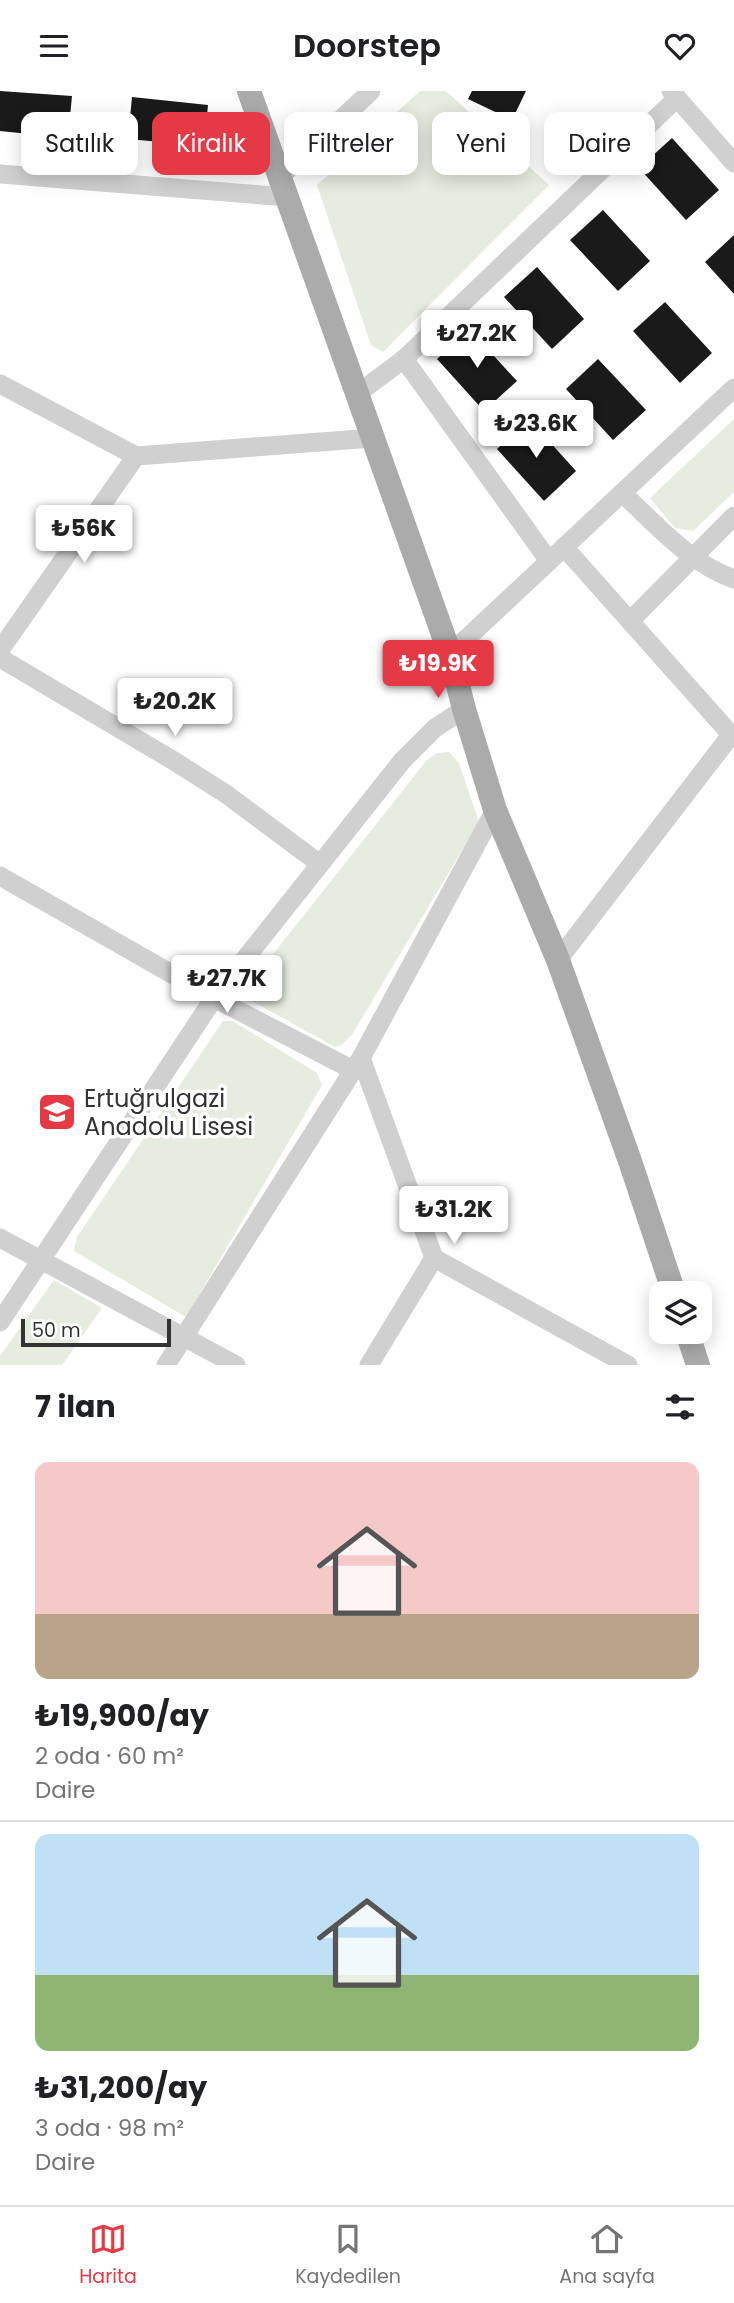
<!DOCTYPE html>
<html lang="tr">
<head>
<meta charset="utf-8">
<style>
	:root { --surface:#fff; --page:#f6f6f6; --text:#202124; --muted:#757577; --line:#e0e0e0; --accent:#e63946 }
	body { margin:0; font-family:Poppins,sans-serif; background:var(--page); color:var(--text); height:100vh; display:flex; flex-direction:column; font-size:26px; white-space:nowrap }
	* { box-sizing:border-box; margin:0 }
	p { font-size:23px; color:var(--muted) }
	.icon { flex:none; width:38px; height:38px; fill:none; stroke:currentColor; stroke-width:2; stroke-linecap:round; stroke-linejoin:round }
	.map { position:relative; height:1274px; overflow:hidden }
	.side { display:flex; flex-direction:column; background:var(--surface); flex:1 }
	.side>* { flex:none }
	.top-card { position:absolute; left:21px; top:21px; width:693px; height:63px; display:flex; gap:14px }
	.buttons { position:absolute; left:649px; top:1190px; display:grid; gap:14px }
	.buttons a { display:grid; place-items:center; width:63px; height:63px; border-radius:14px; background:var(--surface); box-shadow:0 4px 18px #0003; font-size:35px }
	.scale { position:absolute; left:21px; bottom:18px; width:150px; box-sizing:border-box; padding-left:7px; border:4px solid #333; border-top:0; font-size:19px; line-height:24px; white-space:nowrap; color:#333; -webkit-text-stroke:5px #fff; paint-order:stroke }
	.price { position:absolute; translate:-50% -60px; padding:0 16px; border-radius:7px; background:#fff; color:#222; font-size:23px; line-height:46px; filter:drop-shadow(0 2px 4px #0008) }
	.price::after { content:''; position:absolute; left:50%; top:42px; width:21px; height:16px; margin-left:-10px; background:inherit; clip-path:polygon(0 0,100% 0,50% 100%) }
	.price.on { background:var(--accent); color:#fff }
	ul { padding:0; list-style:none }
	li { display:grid; align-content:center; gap:14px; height:371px; padding:0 35px }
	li+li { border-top:2px solid var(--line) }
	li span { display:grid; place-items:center; height:217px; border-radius:14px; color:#555 }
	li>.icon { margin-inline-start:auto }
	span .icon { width:126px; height:126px; fill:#fffc; stroke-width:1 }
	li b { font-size:30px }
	h2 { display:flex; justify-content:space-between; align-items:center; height:84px; padding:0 35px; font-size:30px }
	.tag { padding:0 24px; border-radius:14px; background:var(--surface); box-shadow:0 4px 18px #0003; font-size:24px; line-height:63px }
	.tag.on { background:var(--accent); color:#fff }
	header { display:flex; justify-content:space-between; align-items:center; height:91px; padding:0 35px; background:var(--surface); font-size:32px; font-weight:600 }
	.tab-bar { display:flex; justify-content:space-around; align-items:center; height:98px; border-top:2px solid var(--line); background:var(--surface); font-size:19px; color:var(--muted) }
	.tab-bar a { display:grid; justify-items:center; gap:4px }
	.tab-bar .on { color:var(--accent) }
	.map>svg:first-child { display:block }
	.green { fill:#e6ecdf }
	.building { fill:#1a1a1a }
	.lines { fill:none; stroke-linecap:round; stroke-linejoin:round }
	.minor { stroke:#d0d0d0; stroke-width:19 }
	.major { stroke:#ababab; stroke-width:24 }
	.labels { text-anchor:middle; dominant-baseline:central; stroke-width:7; stroke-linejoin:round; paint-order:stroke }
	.poi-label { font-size:24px; fill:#333; stroke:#fff; text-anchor:start }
</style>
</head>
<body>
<header><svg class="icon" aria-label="menu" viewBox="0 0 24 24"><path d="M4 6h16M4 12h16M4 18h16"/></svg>Doorstep<svg class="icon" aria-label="heart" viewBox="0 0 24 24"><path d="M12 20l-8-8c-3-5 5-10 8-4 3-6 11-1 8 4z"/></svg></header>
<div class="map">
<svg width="734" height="1274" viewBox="0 0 734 1274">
	<rect width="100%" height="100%" fill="#fff"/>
	<!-- green -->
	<g class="green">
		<path d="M420 0H446L549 94 383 261 371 254 317 94Z"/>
		<path d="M734 328V401L693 440 675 437 650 407Z"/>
		<path d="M449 661 459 672 479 731 353 942 342 954 335 956 250 909 246 897 427 669 437 662Z"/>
		<path d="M223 930H233L317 982 322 994 186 1226 74 1160 77 1146Z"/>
		<path d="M54 1189 102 1217 62 1274H0V1265Z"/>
	</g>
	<!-- building -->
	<g class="building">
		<path d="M0 0 72 5 68 47 0 40Z"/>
		<path d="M472 0H526L512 29 468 8Z"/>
		<path d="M132 6 208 14 204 55 128 48Z"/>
		<path d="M672 47 719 99 686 129 639 77Z"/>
		<path d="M603 119 650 170 618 200 570 149Z"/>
		<path d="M734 144V203L705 171Z"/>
		<path d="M537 176 584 228 552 258 504 206Z"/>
		<path d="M665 211 712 262 680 292 633 240Z"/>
		<path d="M470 239 517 290 484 320 437 268Z"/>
		<path d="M598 268 646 319 613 349 566 298Z"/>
		<path d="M529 328 576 380 544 410 497 358Z"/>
	</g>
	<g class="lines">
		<!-- minor -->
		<g class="minor">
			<path d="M671 0 734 72"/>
			<path d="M0 83 287 106"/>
			<path d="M280 86 371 0"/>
			<path d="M404 268 549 470"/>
			<path d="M0 293 136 365 373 347"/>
			<path d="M357 303 404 268 677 7"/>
			<path d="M622 402C657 434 689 472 734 488"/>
			<path d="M564 456 734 647"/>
			<path d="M630 530 734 425"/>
			<path d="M0 559 136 365"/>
			<path d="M450 563 734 297"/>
			<path d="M0 567 174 670 226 703 320 773"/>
			<path d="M0 785 214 907 353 979"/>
			<path d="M558 869 731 644"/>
			<path d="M361 967 434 1167 628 1274"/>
			<path d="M0 1147 236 1274"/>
			<path d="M0 1231 214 907 402 670 435 637 464 618"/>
			<path d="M166 1274 361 967 495 719"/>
			<path d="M369 1274 434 1167"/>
		</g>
		<!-- major -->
		<g class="major">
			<path d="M249 0 450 563 464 618 495 719 558 869 631 1073 674 1202"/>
			<path d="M687 1241 698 1274"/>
		</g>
	</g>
	<!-- icons -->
	<defs>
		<symbol id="school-square" viewBox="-11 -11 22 22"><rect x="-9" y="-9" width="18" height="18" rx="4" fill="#e63946" stroke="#fff"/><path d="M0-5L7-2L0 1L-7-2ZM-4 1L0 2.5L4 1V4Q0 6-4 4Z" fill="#fff"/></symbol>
	</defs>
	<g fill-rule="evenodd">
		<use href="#school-square" x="35" y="999" width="44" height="44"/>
	</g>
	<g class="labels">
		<!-- poi labels -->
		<g class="poi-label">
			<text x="84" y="1007">Ertuğrulgazi<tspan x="84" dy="28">Anadolu Lisesi</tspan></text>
		</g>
	</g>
</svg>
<div class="buttons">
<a><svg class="icon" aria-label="layers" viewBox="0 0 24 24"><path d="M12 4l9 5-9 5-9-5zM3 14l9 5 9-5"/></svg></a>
</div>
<div class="scale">50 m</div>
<b class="price" style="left:477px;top:279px">₺27.2K</b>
<b class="price" style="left:536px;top:369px">₺23.6K</b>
<b class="price" style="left:84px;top:474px">₺56K</b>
<b class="price on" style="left:438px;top:609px">₺19.9K</b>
<b class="price" style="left:175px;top:647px">₺20.2K</b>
<b class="price" style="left:227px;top:924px">₺27.7K</b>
<b class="price" style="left:454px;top:1155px">₺31.2K</b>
<div class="top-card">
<a class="tag">Satılık</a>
<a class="tag on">Kiralık</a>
<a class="tag">Filtreler</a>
<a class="tag">Yeni</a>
<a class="tag">Daire</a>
</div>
</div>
<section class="side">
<h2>7 ilan<svg class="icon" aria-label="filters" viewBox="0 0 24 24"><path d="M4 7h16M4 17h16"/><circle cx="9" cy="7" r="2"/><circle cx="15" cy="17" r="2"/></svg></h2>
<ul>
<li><span style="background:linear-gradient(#f6c9c9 70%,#b9a48a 0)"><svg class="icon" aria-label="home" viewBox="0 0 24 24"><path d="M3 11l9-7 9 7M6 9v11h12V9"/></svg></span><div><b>₺19,900/ay</b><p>2 oda · 60 m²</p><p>Daire</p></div></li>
<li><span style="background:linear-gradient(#bfe0f5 65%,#8fb573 0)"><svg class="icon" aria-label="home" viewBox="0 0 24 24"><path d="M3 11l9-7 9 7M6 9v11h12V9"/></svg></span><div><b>₺31,200/ay</b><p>3 oda · 98 m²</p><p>Daire</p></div></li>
</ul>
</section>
<nav class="tab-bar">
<a class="on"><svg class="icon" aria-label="map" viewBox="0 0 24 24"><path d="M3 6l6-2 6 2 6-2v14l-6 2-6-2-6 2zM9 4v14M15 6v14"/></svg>Harita</a>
<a><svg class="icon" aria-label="saved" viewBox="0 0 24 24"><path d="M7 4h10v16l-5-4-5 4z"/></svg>Kaydedilen</a>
<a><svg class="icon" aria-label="home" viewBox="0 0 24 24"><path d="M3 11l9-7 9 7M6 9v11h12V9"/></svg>Ana sayfa</a>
</nav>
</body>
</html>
